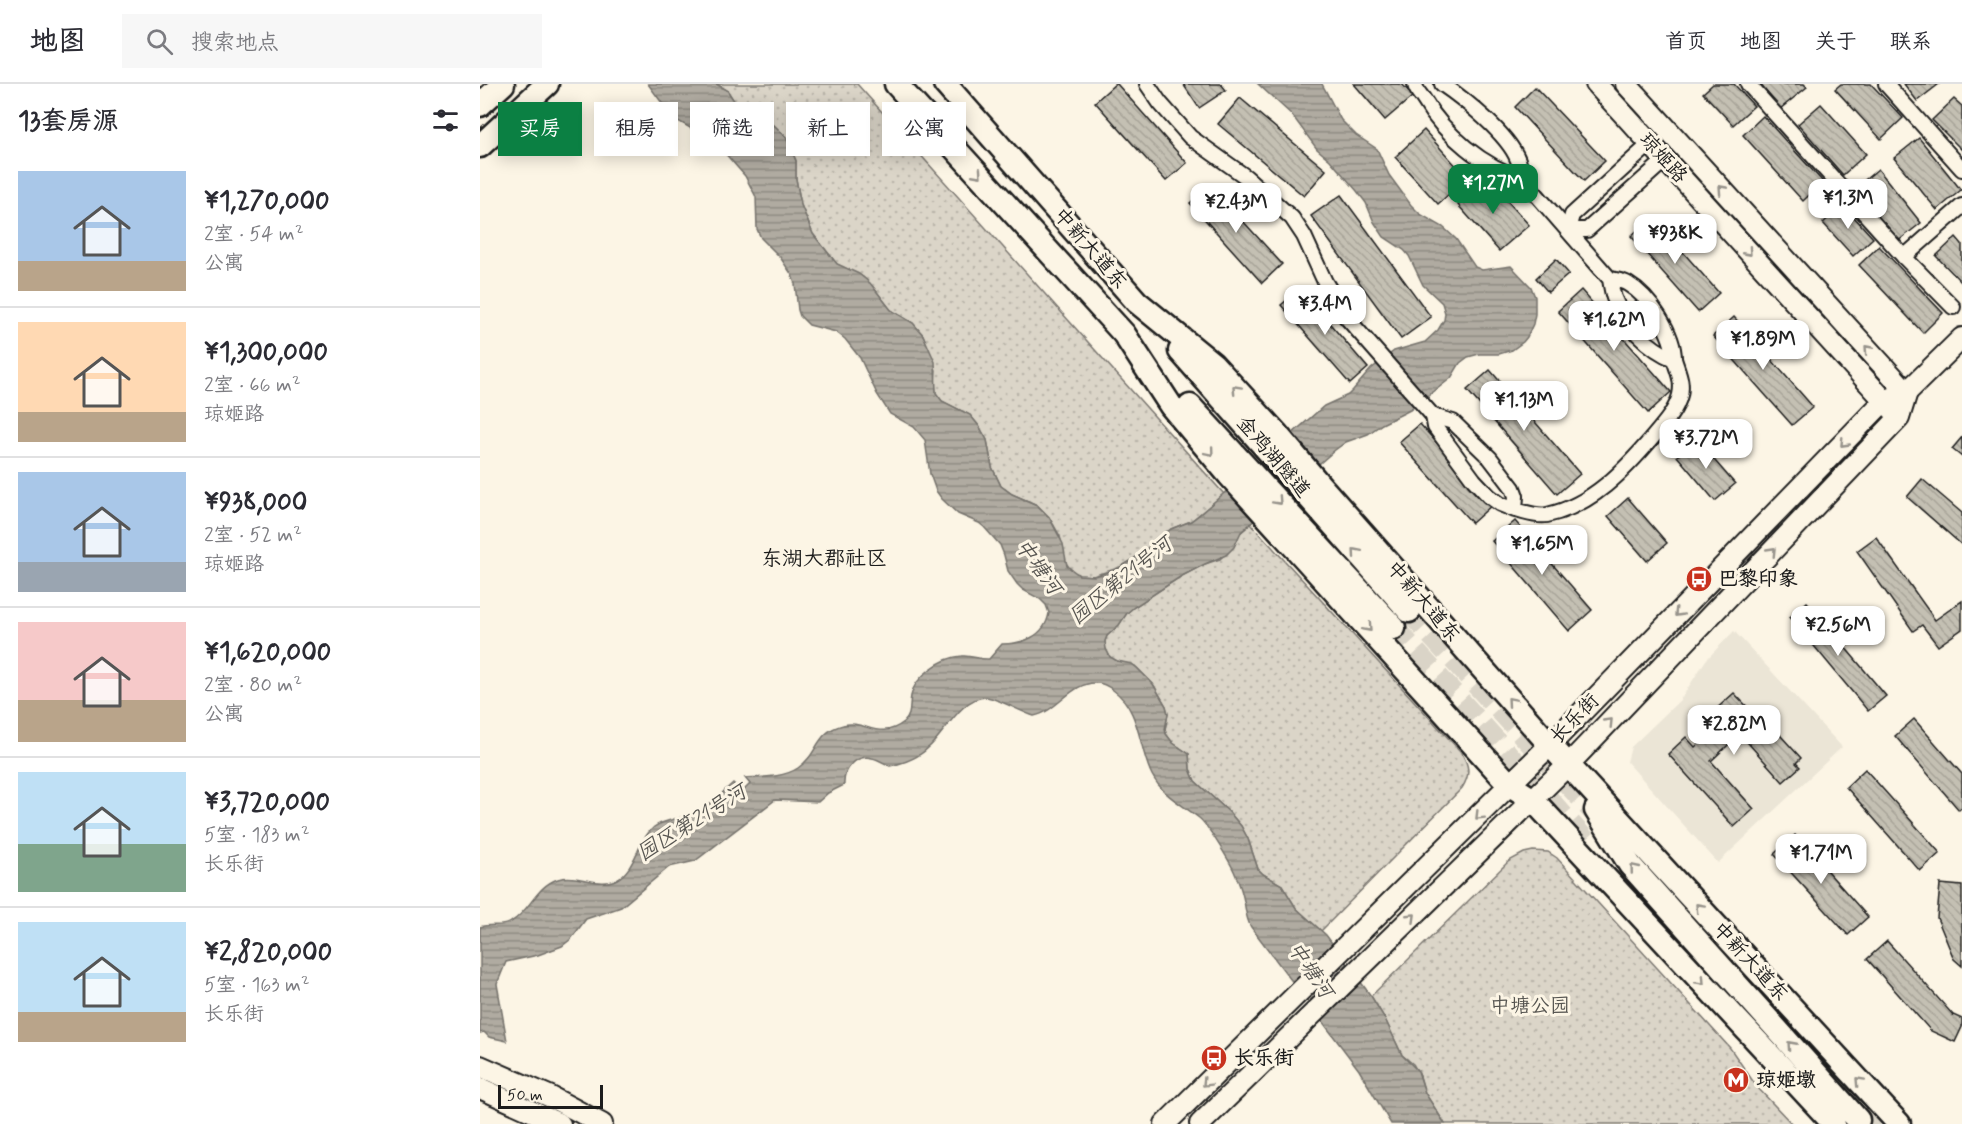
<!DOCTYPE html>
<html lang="zh">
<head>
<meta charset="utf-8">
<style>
	:root { --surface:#fff; --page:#f7f7f7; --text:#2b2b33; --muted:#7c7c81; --line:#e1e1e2; --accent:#0b8043 }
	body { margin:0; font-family:Mynerve,"LXGW WenKai TC",sans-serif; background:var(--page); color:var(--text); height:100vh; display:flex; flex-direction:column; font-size:22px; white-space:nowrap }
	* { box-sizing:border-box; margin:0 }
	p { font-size:20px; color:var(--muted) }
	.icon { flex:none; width:33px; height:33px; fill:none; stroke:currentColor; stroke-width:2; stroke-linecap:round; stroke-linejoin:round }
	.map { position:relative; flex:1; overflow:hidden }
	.details { display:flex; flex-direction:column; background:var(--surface); width:480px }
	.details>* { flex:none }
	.hud { position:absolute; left:18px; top:18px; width:570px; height:54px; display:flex; gap:12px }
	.scale { position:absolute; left:18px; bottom:15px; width:105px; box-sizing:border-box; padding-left:6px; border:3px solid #1c1c1c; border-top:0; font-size:16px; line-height:21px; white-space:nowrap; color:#1c1c1c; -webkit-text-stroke:4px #fcf5e5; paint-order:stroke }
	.price { position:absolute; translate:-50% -51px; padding:0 14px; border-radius:12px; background:#fff; color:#222; font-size:20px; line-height:39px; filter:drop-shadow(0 2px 3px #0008) }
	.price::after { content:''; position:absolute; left:50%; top:36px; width:18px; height:14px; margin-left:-9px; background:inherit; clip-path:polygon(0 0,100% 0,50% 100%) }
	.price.on { background:var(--accent); color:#fff }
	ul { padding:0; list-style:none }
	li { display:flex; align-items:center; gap:18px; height:150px; padding:0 18px }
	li+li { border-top:2px solid var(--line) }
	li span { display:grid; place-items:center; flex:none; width:168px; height:120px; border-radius:0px; color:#555 }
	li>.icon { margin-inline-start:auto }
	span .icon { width:72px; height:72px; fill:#fffc; stroke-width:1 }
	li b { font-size:26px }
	h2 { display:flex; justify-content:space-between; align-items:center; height:72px; padding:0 18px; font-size:26px }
	.chip { padding:0 21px; border-radius:0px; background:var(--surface); box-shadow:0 3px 15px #0003; font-size:21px; line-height:54px }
	.chip.on { background:var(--accent); color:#fff }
	header { display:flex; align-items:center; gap:36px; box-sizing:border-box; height:84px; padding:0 30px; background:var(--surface); border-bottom:2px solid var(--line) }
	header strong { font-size:28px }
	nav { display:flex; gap:33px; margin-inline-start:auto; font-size:21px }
	.search { width:420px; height:54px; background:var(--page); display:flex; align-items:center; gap:15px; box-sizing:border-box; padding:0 21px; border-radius:0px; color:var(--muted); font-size:22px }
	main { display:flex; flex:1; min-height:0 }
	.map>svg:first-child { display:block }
	.built { fill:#ebe5d6 }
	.park { fill:url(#park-dots); stroke:#7c7872; stroke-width:1.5 }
	.water { fill:url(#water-rules); stroke:#75726c; stroke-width:1.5 }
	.building { fill:url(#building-back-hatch); stroke:#1c1c1c; stroke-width:1.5 }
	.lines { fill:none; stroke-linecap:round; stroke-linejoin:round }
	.primary-tunnel { stroke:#dad4c7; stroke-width:22; stroke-dasharray:22 11; stroke-linecap:butt }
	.street-casing { stroke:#1c1c1c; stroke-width:18 }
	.secondary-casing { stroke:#1c1c1c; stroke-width:24 }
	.primary-casing { stroke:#1c1c1c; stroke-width:27 }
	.street { stroke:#fcf5e5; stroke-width:14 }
	.secondary { stroke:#fcf5e5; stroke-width:20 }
	.primary { stroke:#fcf5e5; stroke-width:22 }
	.oneway { stroke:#97938b }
	.labels { text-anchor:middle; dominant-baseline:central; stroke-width:6; stroke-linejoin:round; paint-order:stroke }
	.street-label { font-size:20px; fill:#1c1c1c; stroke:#fcf5e5 }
	.poi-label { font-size:20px; font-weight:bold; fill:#1c1c1c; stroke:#fcf5e5; text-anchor:start }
	.park-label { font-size:20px; fill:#555450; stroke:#fcf5e5 }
	.neighbourhood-label { font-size:21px; fill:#1c1c1c; stroke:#fcf5e5 }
	.water-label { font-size:21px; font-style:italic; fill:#575551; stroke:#fcf5e5 }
</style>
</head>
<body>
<header>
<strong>地图</strong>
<div class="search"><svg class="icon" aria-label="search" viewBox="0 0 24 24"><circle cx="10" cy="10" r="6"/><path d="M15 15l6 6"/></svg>搜索地点</div>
<nav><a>首页</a><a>地图</a><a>关于</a><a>联系</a></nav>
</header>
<main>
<section class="details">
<h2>13套房源<svg class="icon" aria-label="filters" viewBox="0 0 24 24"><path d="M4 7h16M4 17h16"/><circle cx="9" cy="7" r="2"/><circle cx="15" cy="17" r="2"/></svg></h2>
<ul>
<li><span style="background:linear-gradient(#a9c7e8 75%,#b9a48a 0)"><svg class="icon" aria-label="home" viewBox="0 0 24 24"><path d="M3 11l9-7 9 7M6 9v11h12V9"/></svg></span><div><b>¥1,270,000</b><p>2室 · 54 m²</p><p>公寓</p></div></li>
<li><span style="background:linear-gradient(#ffd9b3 75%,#b9a48a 0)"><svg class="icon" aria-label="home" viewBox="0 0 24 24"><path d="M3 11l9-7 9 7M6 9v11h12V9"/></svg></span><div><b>¥1,300,000</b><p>2室 · 66 m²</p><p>琼姬路</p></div></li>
<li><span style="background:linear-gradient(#a9c7e8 75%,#9aa5b1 0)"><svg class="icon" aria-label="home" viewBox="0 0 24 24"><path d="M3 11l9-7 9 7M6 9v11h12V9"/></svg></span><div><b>¥938,000</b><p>2室 · 52 m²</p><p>琼姬路</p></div></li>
<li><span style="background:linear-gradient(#f6c9c9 65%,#b9a48a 0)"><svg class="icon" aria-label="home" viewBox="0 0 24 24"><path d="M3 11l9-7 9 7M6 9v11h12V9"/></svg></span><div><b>¥1,620,000</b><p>2室 · 80 m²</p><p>公寓</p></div></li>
<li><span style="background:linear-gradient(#bfe0f5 60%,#7fa58c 0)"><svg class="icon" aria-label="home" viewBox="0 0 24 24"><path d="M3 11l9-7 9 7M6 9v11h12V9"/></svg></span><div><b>¥3,720,000</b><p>5室 · 183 m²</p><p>长乐街</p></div></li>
<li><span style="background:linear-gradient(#bfe0f5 75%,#b9a48a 0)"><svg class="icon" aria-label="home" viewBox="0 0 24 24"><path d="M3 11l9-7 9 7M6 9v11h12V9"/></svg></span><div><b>¥2,820,000</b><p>5室 · 163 m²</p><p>长乐街</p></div></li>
</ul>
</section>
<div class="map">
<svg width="1482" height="1040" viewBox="0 0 1482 1040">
	<defs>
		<pattern id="park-dots" width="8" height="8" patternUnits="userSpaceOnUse" patternTransform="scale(1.5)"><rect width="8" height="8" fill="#dbd5c8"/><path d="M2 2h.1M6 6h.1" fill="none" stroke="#bbb6ab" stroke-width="1.8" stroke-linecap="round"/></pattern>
		<pattern id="water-rules" width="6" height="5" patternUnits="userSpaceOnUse" patternTransform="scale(1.5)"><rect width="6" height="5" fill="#b0aba1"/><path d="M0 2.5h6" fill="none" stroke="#8e8a82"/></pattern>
		<pattern id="building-back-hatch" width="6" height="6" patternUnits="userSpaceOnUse" patternTransform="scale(1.5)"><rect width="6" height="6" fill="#c4c0b3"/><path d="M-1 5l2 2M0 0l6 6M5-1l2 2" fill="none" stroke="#a8a499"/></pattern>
	</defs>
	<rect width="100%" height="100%" fill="#fcf5e5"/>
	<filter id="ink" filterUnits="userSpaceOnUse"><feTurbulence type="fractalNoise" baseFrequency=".0167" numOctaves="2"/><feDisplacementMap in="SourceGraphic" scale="12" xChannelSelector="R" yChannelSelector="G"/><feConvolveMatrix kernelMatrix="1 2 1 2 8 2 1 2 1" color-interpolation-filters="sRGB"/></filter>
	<g filter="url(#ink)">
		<!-- built -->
		<path class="built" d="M1254 547 1362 663 1238 779 1147 678 1151 663 1200 616 1226 576Z"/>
		<!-- park -->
		<g class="park">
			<path d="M236 0H377L744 410 711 437 691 445 661 470 641 483 613 492 599 491 592 487 586 479 580 452 569 433 557 421 532 410 521 402 512 383 507 356 499 342 490 331 462 317 456 309 455 299 456 286 443 251 433 239 411 226 394 204 383 193 357 180 333 150 321 121 316 95V77L306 53 286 38 260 26 247 6Z"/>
			<path d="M771 440 981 668C989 681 991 690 982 704L841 847 816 824 802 801 783 790 778 785 768 755 761 742 749 728 715 697 710 685 709 670 693 659 686 650 685 645 688 630 686 622 673 600 655 582 637 577 630 573 625 563V557L627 552 639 541 647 529 654 523 700 493 725 480 740 475 756 458 759 450Z"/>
			<path d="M1053 767 1068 768 1077 774 1250 964 1277 1003 1312 1040H965L945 1009 940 992 933 980 922 971 905 935 891 912 1029 777 1044 769Z"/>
		</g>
		<!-- water -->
		<path class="water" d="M168 0H236L247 6 260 26 295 42 306 53 316 77V95L321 121 333 150 357 180 379 190 390 199 411 226 433 239 443 251 455 278 456 309 462 317 490 331 499 342 507 356 512 383 521 402 532 410 557 421 569 433 583 460 587 482 599 491 614 492 633 487 651 477 691 445 711 437 719 431 844 322 868 311 873 306 891 285 914 267 945 258 958 246 964 236 965 229 962 219 943 201 929 172 924 166 904 153 894 138 886 119 877 107 850 76 837 65 812 31 778 0H842L861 36 876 51 897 65 909 91 931 121 940 130 963 143 976 155 995 183 1002 186 1031 182 1051 203 1055 213V230L1053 240 1047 253 1043 258 1032 266 1019 270H999L988 273 980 279 971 294 930 326 902 340 888 350 866 358 855 366 761 448 754 463 746 471 725 480 700 493 654 523 647 529 639 541 627 552 625 557 626 565 630 573 637 577 652 580 657 584 673 600 686 622 688 630 685 645 686 650 693 659 709 670 710 685 715 697 749 728 761 742 768 755 778 785 783 790 802 801 816 824 846 851 891 912 905 935 922 971 938 987 945 1009 965 1040H911L879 986 771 843C766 835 766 827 764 817 762 807 758 796 754 787 749 776 727 740 719 734 702 720 683 712 672 691 658 663 661 626 633 606 629 603 623 599 617 599 592 597 577 628 554 632 543 629 515 613 506 613 481 613 464 651 448 664 438 674 424 679 410 682 404 679 398 675 392 674 375 670 363 687 364 701L348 709 338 718 295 716 215 777 189 783 141 823 106 835 91 855 82 862 58 871 26 878 17 900 27 957 9 953 4 948 0 949V843C10 839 22 844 31 838 50 827 56 802 78 795 98 789 120 805 137 795 156 785 157 757 174 743 185 735 200 735 213 730 228 724 241 710 253 699L262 708 270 700 265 694C282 693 303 694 318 684 339 670 335 648 363 641 384 635 399 658 424 638 432 631 429 622 431 612 434 593 462 573 482 572 491 571 500 576 509 575L522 560C542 560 565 553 569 529L566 521 560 515 543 506 537 500 528 487 524 471 520 461 504 443 499 439 478 430 462 415 456 407 450 390 445 356 434 343 410 330 397 310 380 274 365 255 356 248 329 241 320 232 318 226 315 200 312 191 300 173 281 154 277 145 276 113 265 92 236 59 193 34Z"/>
		<!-- building -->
		<g class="building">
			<path d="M635 0H637L707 79 686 97 615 18Z"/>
			<path d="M703 0H741L746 6 719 24Z"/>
			<path d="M874 0H922L933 12 905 36Z"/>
			<path d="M1233 0H1254L1274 22 1253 41 1223 9Z"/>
			<path d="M1280 0H1324L1327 3 1300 25Z"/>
			<path d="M1361 0H1391L1423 34 1401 55 1355 5Z"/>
			<path d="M1424 0H1459L1437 17Z"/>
			<path d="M1055 3 1125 77 1104 97 1035 23Z"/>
			<path d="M760 14 846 86 824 112 738 40Z"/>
			<path d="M1474 15 1482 22V66L1452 36Z"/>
			<path d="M1341 20 1386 70 1363 91 1318 40Z"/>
			<path d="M1283 32 1343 98 1323 117 1263 51Z"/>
			<path d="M944 46 987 94 958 120 915 73Z"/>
			<path d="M1439 54 1481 106 1457 126 1414 74Z"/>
			<path d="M1398 85 1441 139 1417 158 1374 105Z"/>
			<path d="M1007 94 1049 141 1019 167 978 121Z"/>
			<path d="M730 101 802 180 782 199 710 119Z"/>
			<path d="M861 111 951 233 921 255 831 132Z"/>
			<path d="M1363 121 1393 154 1373 172 1343 139Z"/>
			<path d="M1172 133 1239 209 1218 228 1151 152Z"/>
			<path d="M1476 153 1482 160V199L1456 172Z"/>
			<path d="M1399 162 1463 229 1443 249 1379 181Z"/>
			<path d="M1076 175 1089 190 1068 208 1056 194Z"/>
			<path d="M820 205 888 284 870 300 801 221Z"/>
			<path d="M1101 206 1191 308 1168 329 1078 227Z"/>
			<path d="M1254 233 1333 323 1312 341 1233 252Z"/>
			<path d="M1010 286 1100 390 1077 410 987 306Z"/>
			<path d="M940 340 1012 421 992 439 919 358Z"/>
			<path d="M1482 353V373L1472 365Z"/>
			<path d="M1216 355 1255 400 1235 417 1197 372Z"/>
			<path d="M1442 395 1482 429V461L1427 413Z"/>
			<path d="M1148 414 1187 459 1167 477 1128 432Z"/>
			<path d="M1035 437 1112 526 1089 547 1012 457Z"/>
			<path d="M1396 453 1455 536 1482 517V545L1458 562 1442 541 1433 547 1377 467Z"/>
			<path d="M1327 518 1406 612 1388 627 1310 533Z"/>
			<path d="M1254 609 1277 633 1281 630 1321 674 1316 679 1320 683 1303 698 1260 650 1231 677 1274 725 1254 743 1188 670 1206 653 1215 663 1243 637 1234 627Z"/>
			<path d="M1434 635 1482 690V723L1479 726 1415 652Z"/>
			<path d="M1385 685 1460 769 1440 787 1366 703Z"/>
			<path d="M1315 751 1388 833 1368 851 1294 770Z"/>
			<path d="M1460 800 1482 802V882L1474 875 1457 834Z"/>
			<path d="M1407 857 1473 931 1482 935V943L1475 958 1451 947 1387 875Z"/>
		</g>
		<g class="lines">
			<!-- primary-tunnel -->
			<g class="primary-tunnel">
				<path d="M929 527 1127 742"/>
				<path d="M914 544 1112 764"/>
				<path d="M1231 855 1401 1040"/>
			</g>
			<defs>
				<g id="street">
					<path d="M667 0 680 19 710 53 766 93 812 134 824 152 845 198 866 233 953 332"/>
					<path d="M935 0C936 7 940 10 944 16 963 49 1004 84 1042 94"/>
					<path d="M962 0C984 15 1028 50 1038 76 1040 81 1040 88 1042 94L1130 195C1131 201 1132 208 1134 214 1144 240 1169 265 1194 275 1194 250 1170 213 1148 200 1143 197 1136 196 1130 195"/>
					<path d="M1268 0 1424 173 1482 122"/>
					<path d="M1406 0 1482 85"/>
					<path d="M1170 60 1092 131 1088 146H1107L1185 76"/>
					<path d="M1424 173 1473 223"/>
					<path d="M1035 426 1020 420 1009 412 994 396 955 343 953 332 973 338 1010 374 1033 404 1036 412 1035 426C1045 428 1056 433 1067 431 1111 422 1145 386 1173 353 1183 341 1196 327 1200 311 1203 297 1198 288 1194 275"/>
				</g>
				<g id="secondary">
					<path d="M1116 0 1413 326"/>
					<path d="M1146 0 1427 308"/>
					<path d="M0 982 71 1013 122 1040"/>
					<path d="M0 1004 80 1040"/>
					<path d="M685 1040 1070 661 1404 317 1427 308 1482 254"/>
					<path d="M720 1040 1088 681 1419 334 1427 308"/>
				</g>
				<g id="primary">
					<path d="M416 0 644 250 691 322 749 391 1030 701 1052 715 1354 1040"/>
					<path d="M465 0 657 218 733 280 796 349 840 401 1070 661 1419 1040"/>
					<path d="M0 21 23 0"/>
					<path d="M0 62 67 0"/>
					<path d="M700 267 929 527"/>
					<path d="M710 322 914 544"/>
					<path d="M1116 726 1150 781 1378 1036"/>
				</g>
			</defs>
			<!-- street casing -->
			<use href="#street" class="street-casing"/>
			<!-- secondary casing -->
			<use href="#secondary" class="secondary-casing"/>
			<!-- primary casing -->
			<use href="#primary" class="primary-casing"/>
			<!-- street -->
			<use href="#street" class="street"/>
			<!-- secondary -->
			<use href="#secondary" class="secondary"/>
			<!-- primary -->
			<use href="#primary" class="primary"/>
		</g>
		<!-- one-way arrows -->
		<defs><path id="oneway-chevron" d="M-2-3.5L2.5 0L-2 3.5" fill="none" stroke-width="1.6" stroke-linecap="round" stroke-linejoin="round" transform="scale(1.5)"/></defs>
		<g class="oneway">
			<use href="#oneway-chevron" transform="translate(498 90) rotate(48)"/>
			<use href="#oneway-chevron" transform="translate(1242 105) rotate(-132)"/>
			<use href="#oneway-chevron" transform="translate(1268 168) rotate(48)"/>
			<use href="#oneway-chevron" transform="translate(1388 265) rotate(-132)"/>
			<use href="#oneway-chevron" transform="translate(756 305) rotate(-133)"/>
			<use href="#oneway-chevron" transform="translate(1364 359) rotate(134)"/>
			<use href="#oneway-chevron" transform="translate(730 368) rotate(50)"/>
			<use href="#oneway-chevron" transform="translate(798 417) rotate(47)"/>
			<use href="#oneway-chevron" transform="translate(1292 467) rotate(-46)"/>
			<use href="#oneway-chevron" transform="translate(876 468) rotate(-131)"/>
			<use href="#oneway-chevron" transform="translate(1198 529) rotate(134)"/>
			<use href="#oneway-chevron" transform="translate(888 544) rotate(48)"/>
			<use href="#oneway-chevron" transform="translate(1031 617) rotate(-131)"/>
			<use href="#oneway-chevron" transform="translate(1129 638) rotate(-46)"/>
			<use href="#oneway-chevron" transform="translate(999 732) rotate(135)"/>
			<use href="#oneway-chevron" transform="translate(1154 784) rotate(-129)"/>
			<use href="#oneway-chevron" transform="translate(1219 823) rotate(-133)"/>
			<use href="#oneway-chevron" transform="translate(932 833) rotate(-44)"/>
			<use href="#oneway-chevron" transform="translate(1221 897) rotate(47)"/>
			<use href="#oneway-chevron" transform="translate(1311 961) rotate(-132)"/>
			<use href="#oneway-chevron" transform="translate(1379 997) rotate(-133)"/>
			<use href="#oneway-chevron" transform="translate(726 999) rotate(135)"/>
		</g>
	</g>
	<!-- icons -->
	<defs>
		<symbol id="bus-disc" viewBox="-11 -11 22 22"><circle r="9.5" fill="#c8321e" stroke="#fcf5e5"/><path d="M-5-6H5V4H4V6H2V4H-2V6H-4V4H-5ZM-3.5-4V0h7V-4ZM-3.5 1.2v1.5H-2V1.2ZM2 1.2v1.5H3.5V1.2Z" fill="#fff"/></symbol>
		<symbol id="metro-disc" viewBox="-11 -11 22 22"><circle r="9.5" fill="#c8321e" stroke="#fcf5e5"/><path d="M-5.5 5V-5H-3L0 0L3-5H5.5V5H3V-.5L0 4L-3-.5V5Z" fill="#fff"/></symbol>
	</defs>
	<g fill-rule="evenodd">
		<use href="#bus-disc" x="1204" y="480" width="30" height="30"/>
		<use href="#bus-disc" x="719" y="959" width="30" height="30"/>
		<use href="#metro-disc" x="1241" y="981" width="30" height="30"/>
	</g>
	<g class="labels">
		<!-- street labels -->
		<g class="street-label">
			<text transform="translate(1183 74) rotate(48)">琼姬路</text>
			<text transform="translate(610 165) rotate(49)">中新大道东</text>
			<text transform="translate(793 373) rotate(49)">金鸡湖隧道</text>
			<text transform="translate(943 518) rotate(49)">中新大道东</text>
			<text transform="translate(1095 635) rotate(-46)">长乐街</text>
			<text transform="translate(1270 878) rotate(47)">中新大道东</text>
		</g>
		<!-- poi labels -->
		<g class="poi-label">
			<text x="1238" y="495">巴黎印象</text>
			<text x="754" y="974">长乐街</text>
			<text x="1276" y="996">琼姬墩</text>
		</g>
		<!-- park labels -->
		<g class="park-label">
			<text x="1050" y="922">中塘公园</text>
		</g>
		<!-- neighbourhood labels -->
		<g class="neighbourhood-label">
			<text x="344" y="475">东湖大郡社区</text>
		</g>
		<!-- water labels -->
		<g class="water-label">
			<text transform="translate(558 483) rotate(54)">中塘河</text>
			<text transform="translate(641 497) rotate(-39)">园区第21号河</text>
			<text transform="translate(212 739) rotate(-32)">园区第21号河</text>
			<text transform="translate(830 886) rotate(56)">中塘河</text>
		</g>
	</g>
</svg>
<div class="scale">50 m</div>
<b class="price on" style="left:1013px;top:131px">¥1.27M</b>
<b class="price" style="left:1368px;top:146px">¥1.3M</b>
<b class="price" style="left:756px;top:150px">¥2.43M</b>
<b class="price" style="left:1195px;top:181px">¥938K</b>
<b class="price" style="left:845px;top:252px">¥3.4M</b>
<b class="price" style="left:1134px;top:268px">¥1.62M</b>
<b class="price" style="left:1283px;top:287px">¥1.89M</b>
<b class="price" style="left:1044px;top:348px">¥1.13M</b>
<b class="price" style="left:1226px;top:386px">¥3.72M</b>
<b class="price" style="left:1062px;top:492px">¥1.65M</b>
<b class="price" style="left:1358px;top:573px">¥2.56M</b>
<b class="price" style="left:1254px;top:672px">¥2.82M</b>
<b class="price" style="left:1341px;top:801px">¥1.71M</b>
<div class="hud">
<a class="chip on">买房</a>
<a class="chip">租房</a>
<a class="chip">筛选</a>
<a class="chip">新上</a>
<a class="chip">公寓</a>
</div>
</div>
</main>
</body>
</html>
